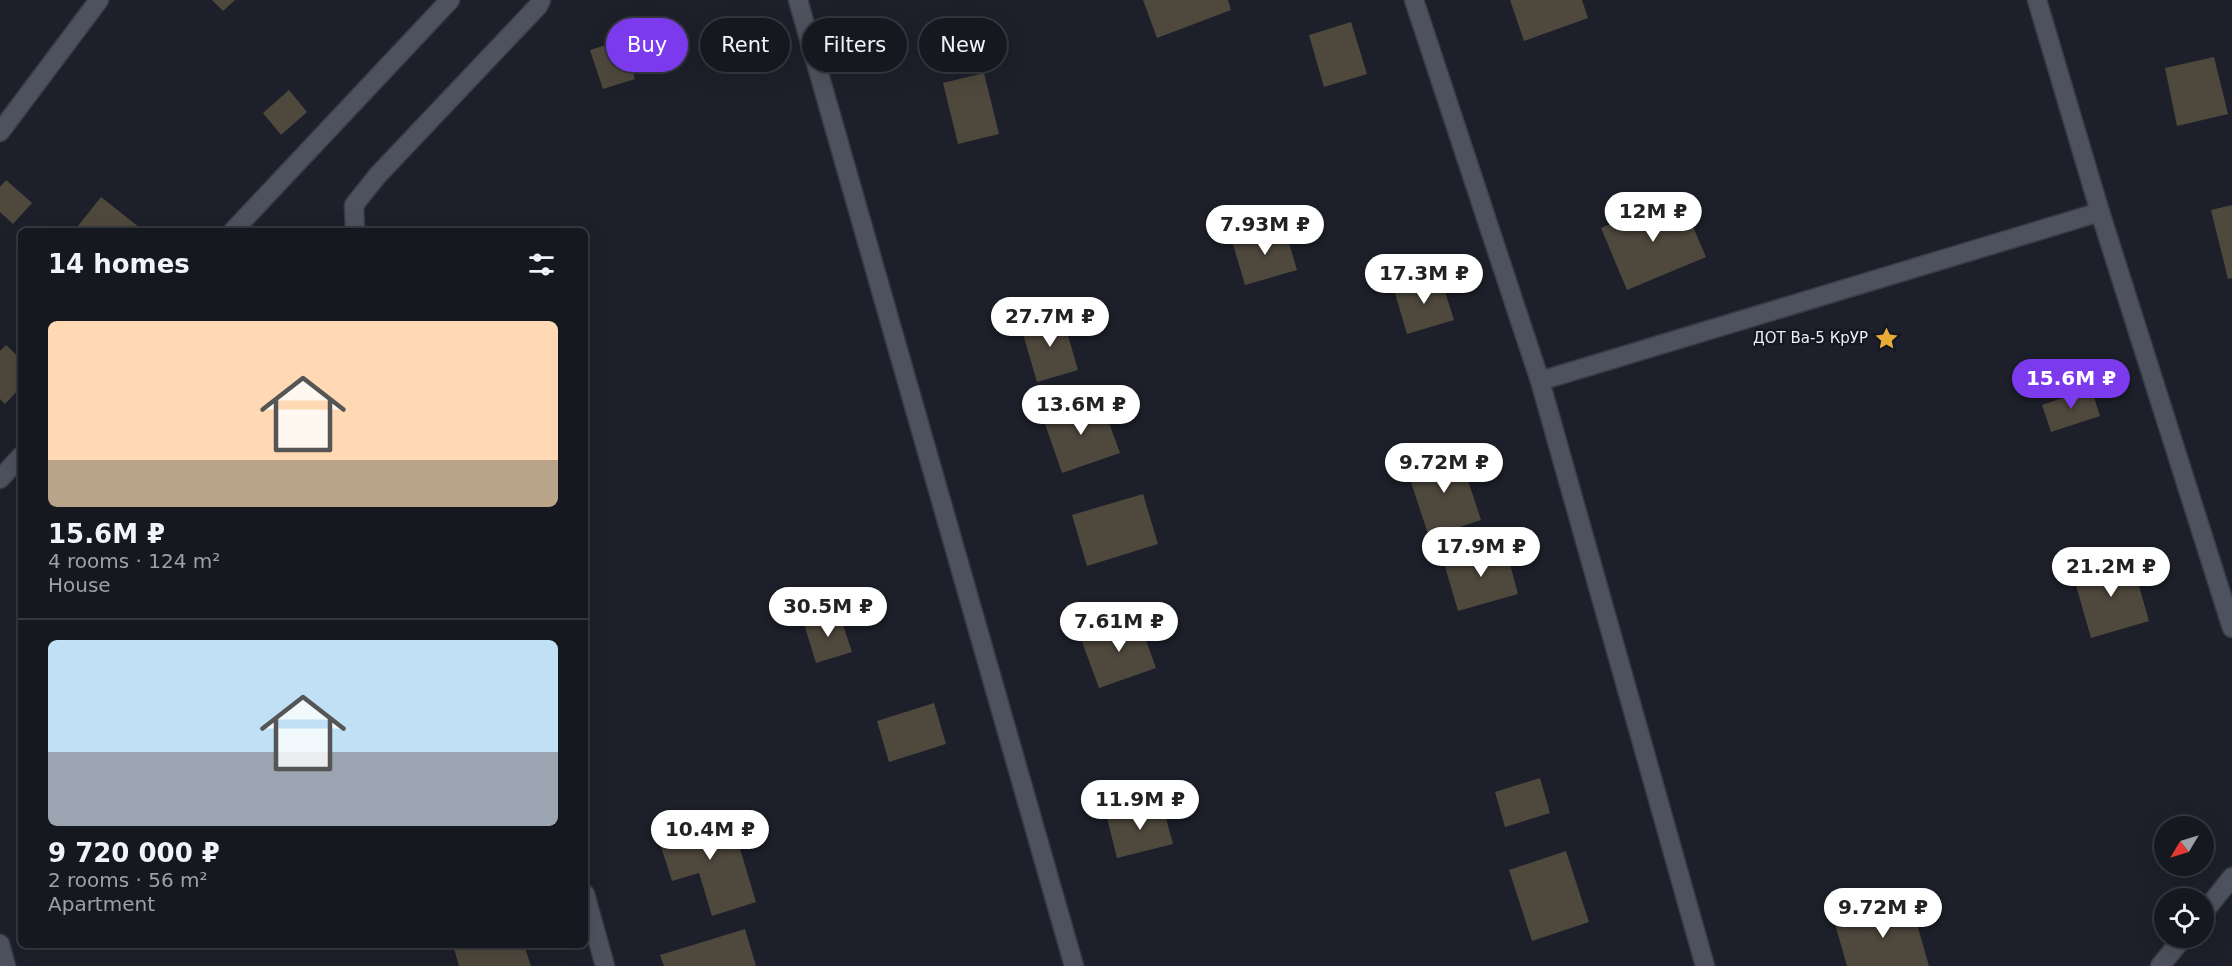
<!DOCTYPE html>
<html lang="en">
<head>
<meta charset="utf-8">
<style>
	:root { --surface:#161820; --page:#1f2129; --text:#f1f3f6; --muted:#9ea0a5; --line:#35373e; --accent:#7c3aed }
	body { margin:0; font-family:"DejaVu Sans",sans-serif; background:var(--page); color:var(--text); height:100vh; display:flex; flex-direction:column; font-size:22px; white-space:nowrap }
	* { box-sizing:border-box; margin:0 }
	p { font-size:20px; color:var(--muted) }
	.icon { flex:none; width:33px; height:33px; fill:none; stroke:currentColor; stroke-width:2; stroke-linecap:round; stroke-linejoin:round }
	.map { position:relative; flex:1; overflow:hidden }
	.panel { position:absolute; left:18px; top:228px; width:570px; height:720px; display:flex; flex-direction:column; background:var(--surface); border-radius:9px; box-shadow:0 6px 24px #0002,0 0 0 2px var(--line) }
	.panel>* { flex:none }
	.banner { position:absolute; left:606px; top:18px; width:570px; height:54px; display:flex; gap:12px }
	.needle { width:39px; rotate:232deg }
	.buttons { position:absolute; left:2154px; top:816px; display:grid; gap:12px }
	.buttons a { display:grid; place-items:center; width:60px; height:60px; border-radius:50%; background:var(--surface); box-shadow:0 6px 24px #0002,0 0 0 2px var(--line); font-size:30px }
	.price { position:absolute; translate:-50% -51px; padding:0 14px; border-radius:21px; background:#fff; color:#222; font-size:20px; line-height:39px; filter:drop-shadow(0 2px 3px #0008) }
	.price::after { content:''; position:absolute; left:50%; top:36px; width:18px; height:14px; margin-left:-9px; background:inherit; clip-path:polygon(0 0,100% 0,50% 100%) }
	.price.current { background:var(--accent); color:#fff }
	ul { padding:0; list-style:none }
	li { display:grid; align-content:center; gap:12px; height:318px; padding:0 30px }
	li+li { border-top:2px solid var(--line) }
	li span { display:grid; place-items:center; height:186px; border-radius:9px; color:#555 }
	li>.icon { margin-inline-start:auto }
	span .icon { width:108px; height:108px; fill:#fffc; stroke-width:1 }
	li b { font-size:26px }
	h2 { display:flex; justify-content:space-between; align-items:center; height:72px; padding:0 30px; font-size:26px }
	.tag { padding:0 21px; border-radius:27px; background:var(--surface); box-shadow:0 6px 24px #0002,0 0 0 2px var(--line); font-size:21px; line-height:54px }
	.tag.current { background:var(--accent); color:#fff }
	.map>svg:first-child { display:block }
	.building { fill:#4f483d }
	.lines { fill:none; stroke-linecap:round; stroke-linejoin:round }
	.service-casing { stroke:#393b45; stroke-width:21 }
	.minor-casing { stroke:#393b45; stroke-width:21 }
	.service { stroke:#4e525e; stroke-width:18 }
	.minor { stroke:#4e525e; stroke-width:18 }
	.labels { text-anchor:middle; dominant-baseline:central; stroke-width:4.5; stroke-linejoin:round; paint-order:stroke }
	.poi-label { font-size:15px; fill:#eceef5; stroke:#141721; text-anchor:end }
</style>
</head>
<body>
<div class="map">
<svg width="2232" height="966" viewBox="0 0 2232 966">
	<rect width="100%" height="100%" fill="#1d202a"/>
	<!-- building -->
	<g class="building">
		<path d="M212 0H235L223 11Z"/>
		<path d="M1143 0H1228L1231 10 1157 38Z"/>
		<path d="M1510 0H1582L1588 18 1524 41Z"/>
		<path d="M1351 22 1367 74 1324 87 1309 35Z"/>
		<path d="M622 40 635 79 603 89 590 50Z"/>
		<path d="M2214 57 2228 114 2177 126 2165 68Z"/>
		<path d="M984 73 999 134 958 144 943 83Z"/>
		<path d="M289 90 307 112 281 135 263 113Z"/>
		<path d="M6 180 32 203 13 224 0 212V187Z"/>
		<path d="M1679 195 1706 257 1627 290 1601 228Z"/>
		<path d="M101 197 144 231H74Z"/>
		<path d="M2232 205V278L2228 279 2211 210Z"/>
		<path d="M1284 226 1297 270 1245 285 1232 241Z"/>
		<path d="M1440 276 1454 320 1407 334 1394 290Z"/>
		<path d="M1062 315 1078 370 1037 382 1021 327Z"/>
		<path d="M6 345 21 359V387L5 404 0 399V351Z"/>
		<path d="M2091 388 2100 416 2051 432 2042 405Z"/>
		<path d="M1100 398 1120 453 1062 473 1043 418Z"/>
		<path d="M1458 450 1481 520 1429 537 1406 467Z"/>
		<path d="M1143 494 1158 544 1087 566 1072 515Z"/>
		<path d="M1505 546 1518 594 1458 611 1444 563Z"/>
		<path d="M2131 558 2149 621 2091 638 2073 575Z"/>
		<path d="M839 613 852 652 816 663 804 624Z"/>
		<path d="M1138 618 1156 668 1099 688 1081 639Z"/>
		<path d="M934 703 946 744 889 762 877 721Z"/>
		<path d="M1540 778 1550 813 1505 827 1495 792Z"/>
		<path d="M1162 804 1173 844 1117 858 1107 818Z"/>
		<path d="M729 812 756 902 712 916 699 873 672 881 657 834Z"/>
		<path d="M1566 851 1589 922 1532 941 1509 870Z"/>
		<path d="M1911 903 1929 966H1847L1835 924Z"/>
		<path d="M745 929 756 966H664L660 955Z"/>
		<path d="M453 945H524L531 966H459Z"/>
	</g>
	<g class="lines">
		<defs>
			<g id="service">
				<path d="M0 132 99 0"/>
				<path d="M233 231 450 0"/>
				<path d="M355 231 354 205 378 175 538 6 541 0"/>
				<path d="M0 479 21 456"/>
				<path d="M585 894 605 966"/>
				<path d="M0 944 6 966"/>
			</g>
			<g id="minor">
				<path d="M798 0 1074 966"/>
				<path d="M1414 0 1540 381 1705 966"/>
				<path d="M2037 0 2100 212 2232 628"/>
				<path d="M1540 381 2100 212"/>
				<path d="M2204 912 2232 877"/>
				<path d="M2160 966 2183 938"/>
			</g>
		</defs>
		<!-- service casing -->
		<use href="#service" class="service-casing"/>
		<!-- minor casing -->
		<use href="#minor" class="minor-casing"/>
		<!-- service -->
		<use href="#service" class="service"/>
		<!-- minor -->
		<use href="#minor" class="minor"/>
	</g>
	<!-- icons -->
	<defs>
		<symbol id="sight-bare" viewBox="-9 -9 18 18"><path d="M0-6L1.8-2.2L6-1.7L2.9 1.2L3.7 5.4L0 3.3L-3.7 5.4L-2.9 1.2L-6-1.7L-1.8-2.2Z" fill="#e8ab37" stroke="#141721" stroke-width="2.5" paint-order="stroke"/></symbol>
	</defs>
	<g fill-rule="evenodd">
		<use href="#sight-bare" x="1870" y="322" width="33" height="33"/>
	</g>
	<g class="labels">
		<!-- poi labels -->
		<g class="poi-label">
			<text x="1868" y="338">ДОТ Ва-5 КрУР</text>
		</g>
	</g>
</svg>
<div class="buttons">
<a><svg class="needle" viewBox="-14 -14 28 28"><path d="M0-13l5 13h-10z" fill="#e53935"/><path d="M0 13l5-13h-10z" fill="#9ea0a5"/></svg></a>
<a><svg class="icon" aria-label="locate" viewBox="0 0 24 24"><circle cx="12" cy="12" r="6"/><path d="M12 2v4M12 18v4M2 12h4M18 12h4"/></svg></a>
</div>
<b class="price" style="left:1653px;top:243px">12M ₽</b>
<b class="price" style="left:1265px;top:256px">7.93M ₽</b>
<b class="price" style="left:1424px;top:305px">17.3M ₽</b>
<b class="price" style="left:1050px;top:348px">27.7M ₽</b>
<b class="price current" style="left:2071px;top:410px">15.6M ₽</b>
<b class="price" style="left:1081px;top:436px">13.6M ₽</b>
<b class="price" style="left:1444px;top:494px">9.72M ₽</b>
<b class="price" style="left:1481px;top:578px">17.9M ₽</b>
<b class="price" style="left:2111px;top:598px">21.2M ₽</b>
<b class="price" style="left:828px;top:638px">30.5M ₽</b>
<b class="price" style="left:1119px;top:653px">7.61M ₽</b>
<b class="price" style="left:1140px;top:831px">11.9M ₽</b>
<b class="price" style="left:710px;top:861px">10.4M ₽</b>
<b class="price" style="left:1883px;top:939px">9.72M ₽</b>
<div class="banner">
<a class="tag current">Buy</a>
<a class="tag">Rent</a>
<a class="tag">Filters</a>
<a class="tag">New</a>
</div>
<section class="panel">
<h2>14 homes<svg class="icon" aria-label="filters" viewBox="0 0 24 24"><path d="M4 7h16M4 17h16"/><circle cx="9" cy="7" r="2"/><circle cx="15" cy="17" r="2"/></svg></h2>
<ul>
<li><span style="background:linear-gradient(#ffd9b3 75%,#b9a48a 0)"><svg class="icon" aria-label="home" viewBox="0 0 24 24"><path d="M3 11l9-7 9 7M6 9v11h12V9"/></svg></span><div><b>15.6M ₽</b><p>4 rooms · 124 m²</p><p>House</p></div></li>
<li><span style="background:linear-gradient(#bfe0f5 60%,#9aa5b1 0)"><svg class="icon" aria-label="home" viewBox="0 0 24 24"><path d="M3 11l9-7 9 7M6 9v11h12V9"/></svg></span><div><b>9 720 000 ₽</b><p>2 rooms · 56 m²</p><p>Apartment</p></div></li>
</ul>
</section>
</div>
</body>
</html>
